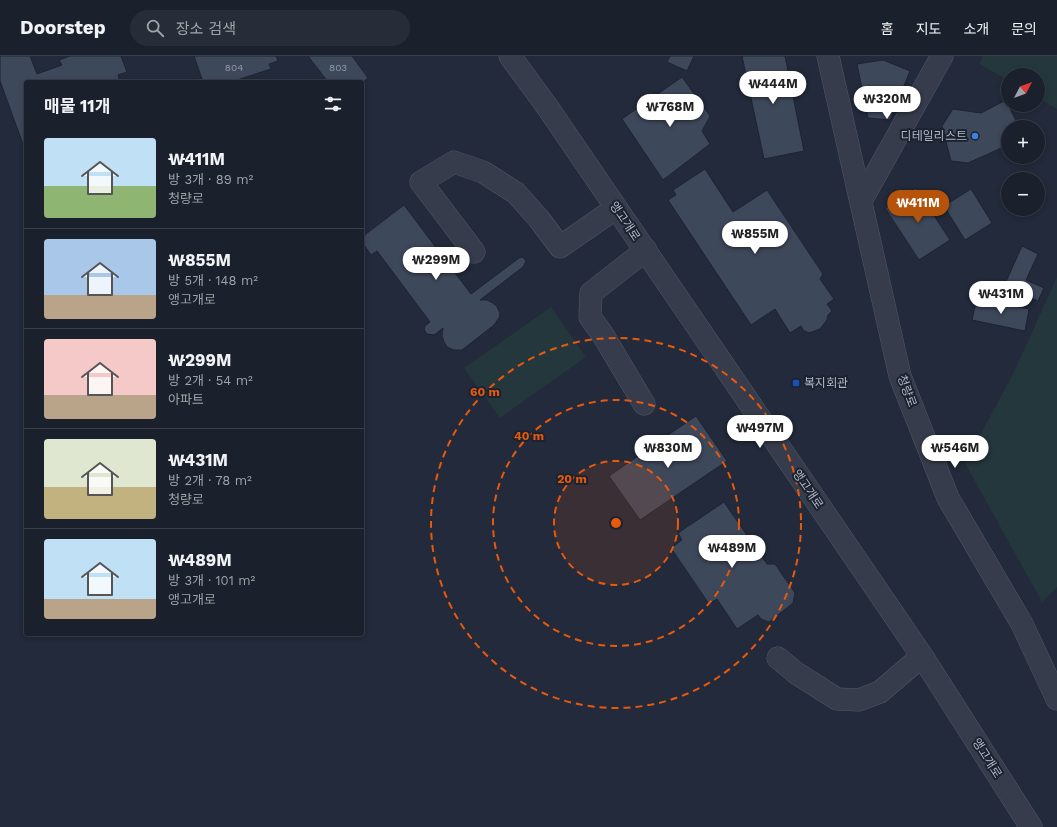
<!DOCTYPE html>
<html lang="ko">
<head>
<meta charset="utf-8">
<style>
	:root { --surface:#1a202c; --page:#272d38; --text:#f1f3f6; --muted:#9fa3a9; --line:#383e48; --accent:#b45309 }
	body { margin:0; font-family:"Work Sans","Noto Sans KR",sans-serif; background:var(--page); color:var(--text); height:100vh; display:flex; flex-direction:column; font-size:15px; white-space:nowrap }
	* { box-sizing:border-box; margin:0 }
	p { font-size:13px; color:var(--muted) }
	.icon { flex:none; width:22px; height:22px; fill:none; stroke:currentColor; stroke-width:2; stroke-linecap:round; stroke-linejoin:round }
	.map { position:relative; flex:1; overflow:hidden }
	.sheet { position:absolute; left:24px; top:24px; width:340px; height:556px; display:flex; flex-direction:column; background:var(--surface); border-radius:4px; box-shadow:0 2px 6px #0003,0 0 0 1px var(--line) }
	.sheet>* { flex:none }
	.needle { width:26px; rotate:49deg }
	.buttons { position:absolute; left:1001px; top:12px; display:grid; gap:8px }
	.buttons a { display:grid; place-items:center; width:44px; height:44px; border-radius:50%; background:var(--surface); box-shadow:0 2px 6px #0003,0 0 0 1px var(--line); font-size:20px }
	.price { position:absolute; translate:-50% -34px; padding:0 9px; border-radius:14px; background:#fff; color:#222; font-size:13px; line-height:26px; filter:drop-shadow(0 1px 2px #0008) }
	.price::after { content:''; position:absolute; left:50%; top:24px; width:12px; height:9px; margin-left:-6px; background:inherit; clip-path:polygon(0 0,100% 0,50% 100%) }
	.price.selected { background:var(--accent); color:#fff }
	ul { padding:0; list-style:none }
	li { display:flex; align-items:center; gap:12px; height:100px; padding:0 20px }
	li+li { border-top:1px solid var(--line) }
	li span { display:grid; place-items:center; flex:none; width:112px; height:80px; border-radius:4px; color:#555 }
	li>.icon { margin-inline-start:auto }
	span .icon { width:48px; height:48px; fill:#fffc; stroke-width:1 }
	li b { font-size:17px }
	h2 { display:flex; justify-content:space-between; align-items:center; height:48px; padding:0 20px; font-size:17px }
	header { display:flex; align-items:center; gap:24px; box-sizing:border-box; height:56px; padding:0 20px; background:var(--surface); border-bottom:1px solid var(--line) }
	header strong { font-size:19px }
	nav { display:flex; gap:22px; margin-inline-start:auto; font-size:14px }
	.search { width:280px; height:36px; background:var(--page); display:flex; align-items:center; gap:10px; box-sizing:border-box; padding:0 14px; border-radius:22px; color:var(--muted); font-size:15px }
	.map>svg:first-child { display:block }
	.green { fill:#24373c }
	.building { fill:#3e485b; stroke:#1d2432 }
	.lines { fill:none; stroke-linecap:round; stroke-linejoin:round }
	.minor-casing { stroke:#515766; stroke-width:23 }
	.minor { stroke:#363c4b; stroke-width:22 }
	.ring { fill:none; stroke:#e8590c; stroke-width:2; stroke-dasharray:7 5 }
	.shop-dot { fill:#3f7fe0; stroke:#1b2230; stroke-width:1.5 }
	.transit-dot { fill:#1a4fb4; stroke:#1b2230; stroke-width:1.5 }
	.labels { text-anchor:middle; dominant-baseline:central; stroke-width:4; stroke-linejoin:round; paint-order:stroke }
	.number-label { font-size:10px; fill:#949bac }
	.poi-label { font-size:12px; fill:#b1b7c7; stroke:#1b2230; text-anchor:end }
	.street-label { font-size:12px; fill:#b1b7c7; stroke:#1b2230 }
	.centre { fill:#e8590c; stroke:#1b2230; stroke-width:2 }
	.ring-label { font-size:12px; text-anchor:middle; font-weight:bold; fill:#e8590c; stroke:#1b2230; stroke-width:4; stroke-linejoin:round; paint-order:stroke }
</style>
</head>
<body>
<header>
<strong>Doorstep</strong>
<div class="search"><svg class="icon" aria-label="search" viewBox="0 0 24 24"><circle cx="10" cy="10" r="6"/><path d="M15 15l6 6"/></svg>장소 검색</div>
<nav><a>홈</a><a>지도</a><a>소개</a><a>문의</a></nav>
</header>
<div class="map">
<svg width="1057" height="771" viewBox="0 0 1057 771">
	<rect width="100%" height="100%" fill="#222a3b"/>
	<!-- green -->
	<g class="green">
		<path d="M983 0H1057V53L1038 42V19H1008V24L979 8Z"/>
		<path d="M1057 221V531L1042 546 965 407 1013 318Z"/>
		<path d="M551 251 586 301 500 362 464 312Z"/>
	</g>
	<!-- building -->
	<g class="building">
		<path d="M0 0H30L37 18 62 9 59 4 70 0H121L127 16 118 19 120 26H26V90L24 91 0 25Z"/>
		<path d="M194 0H276L278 5 269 8 271 13 231 26H203Z"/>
		<path d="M308 0H352L368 22 362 27 328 26Z"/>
		<path d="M670 0H694L687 15 667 6Z"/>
		<path d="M742 0H785L804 95 764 103Z"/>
		<path d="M883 4 910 15 890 64 868 62 857 8Z"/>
		<path d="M682 21 710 60 702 75 710 88 663 124 622 63Z"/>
		<path d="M1006 44 1019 71H1008V89L968 107 951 105 942 70 953 53 981 57Z"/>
		<path d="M705 113 733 156 767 134 823 218 820 223 834 243 827 248 832 255 828 259 827 264 820 273 809 277 803 274 801 270 790 277 775 253 751 269 668 144 676 139 673 134Z"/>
		<path d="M916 132 950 184 919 204 885 152Z"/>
		<path d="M971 133 992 167 965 184 944 150Z"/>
		<path d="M404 149 471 238 519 202 523 201 526 205 523 211 480 244H487L493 247 497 251 500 257 499 262 494 269 462 294H454L447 291 444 286 442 280 443 272 434 279 427 278 424 274 425 270 430 266 377 195 371 199 362 186V181Z"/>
		<path d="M1022 190 1038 198 1026 224 1044 232 1038 245 1004 230Z"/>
		<path d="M977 242 1029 253 1025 275 972 264Z"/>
		<path d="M696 360 727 405 640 464 609 420 644 396 647 400 665 388 662 383Z"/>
		<path d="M724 446 767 508H775L795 537 793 547 769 566 761 563 758 559 737 573 717 543 709 548 671 492 682 484 678 477Z"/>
	</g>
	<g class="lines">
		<defs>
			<g id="minor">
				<path d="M510 0 546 49 922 600 1031 771"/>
				<path d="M828 0 900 320 948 442 1022 568 1057 643"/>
				<path d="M861 145 942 0"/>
				<path d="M474 196 421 126 454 106 483 116 516 137 539 163 560 191 616 152"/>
				<path d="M644 348 603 279 590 261 591 237 646 194"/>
				<path d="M778 602 796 617 837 643 859 644 880 636 922 600"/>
			</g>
		</defs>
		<!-- minor casing -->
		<use href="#minor" class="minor-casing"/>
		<!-- minor -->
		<use href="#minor" class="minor"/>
	</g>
	<!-- distance rings -->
	<circle cx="616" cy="467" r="62" fill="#e8590c" fill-opacity=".12"/>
	<g class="ring">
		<circle cx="616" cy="467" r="62"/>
		<circle cx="616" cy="467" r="123"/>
		<circle cx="616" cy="467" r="185"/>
	</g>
	<!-- markers -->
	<circle class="shop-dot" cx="975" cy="80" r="4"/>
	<rect class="transit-dot" x="792" y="323" width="8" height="8" rx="2"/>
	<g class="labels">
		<!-- number labels -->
		<g class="number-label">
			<text x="234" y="11">804</text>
			<text x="338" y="11">803</text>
		</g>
		<!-- poi labels -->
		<g class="poi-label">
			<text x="967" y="80">디테일리스트</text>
			<text x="804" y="327" text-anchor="start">복지회관</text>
		</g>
		<!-- street labels -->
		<g class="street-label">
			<text transform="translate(625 165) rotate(56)">앵고개로</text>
			<text transform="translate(907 335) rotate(70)">청량로</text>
			<text transform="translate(808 433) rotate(56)">앵고개로</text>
			<text transform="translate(987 702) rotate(58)">앵고개로</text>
		</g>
	</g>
	<circle cx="616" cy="467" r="6" class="centre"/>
	<g class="ring-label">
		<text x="485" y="340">60 m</text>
		<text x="529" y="384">40 m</text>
		<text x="572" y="427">20 m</text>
	</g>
</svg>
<div class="buttons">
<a><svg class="needle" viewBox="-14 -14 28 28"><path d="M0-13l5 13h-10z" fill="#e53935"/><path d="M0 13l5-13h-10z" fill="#9fa3a9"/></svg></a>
<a>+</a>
<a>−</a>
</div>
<b class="price" style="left:773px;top:49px">₩444M</b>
<b class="price" style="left:887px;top:64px">₩320M</b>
<b class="price" style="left:670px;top:72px">₩768M</b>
<b class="price selected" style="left:918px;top:168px">₩411M</b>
<b class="price" style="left:755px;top:199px">₩855M</b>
<b class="price" style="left:436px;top:225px">₩299M</b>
<b class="price" style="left:1001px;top:259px">₩431M</b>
<b class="price" style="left:760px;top:393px">₩497M</b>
<b class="price" style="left:668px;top:413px">₩830M</b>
<b class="price" style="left:955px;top:413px">₩546M</b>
<b class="price" style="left:732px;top:513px">₩489M</b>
<section class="sheet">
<h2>매물 11개<svg class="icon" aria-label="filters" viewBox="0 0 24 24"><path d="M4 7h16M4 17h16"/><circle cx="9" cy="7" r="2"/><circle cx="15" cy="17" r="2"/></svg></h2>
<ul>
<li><span style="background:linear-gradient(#bfe0f5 60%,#8fb573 0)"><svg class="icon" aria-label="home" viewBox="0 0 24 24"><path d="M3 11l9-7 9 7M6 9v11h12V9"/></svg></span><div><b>₩411M</b><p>방 3개 · 89 m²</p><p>청량로</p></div></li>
<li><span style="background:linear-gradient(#a9c7e8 70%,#b9a48a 0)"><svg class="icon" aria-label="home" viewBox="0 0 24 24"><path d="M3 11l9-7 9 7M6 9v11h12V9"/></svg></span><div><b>₩855M</b><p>방 5개 · 148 m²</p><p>앵고개로</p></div></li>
<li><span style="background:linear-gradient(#f6c9c9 70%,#b9a48a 0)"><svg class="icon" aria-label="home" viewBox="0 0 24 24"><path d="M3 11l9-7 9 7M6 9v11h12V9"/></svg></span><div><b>₩299M</b><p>방 2개 · 54 m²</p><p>아파트</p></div></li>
<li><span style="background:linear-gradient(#dfe7d0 60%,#c2b280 0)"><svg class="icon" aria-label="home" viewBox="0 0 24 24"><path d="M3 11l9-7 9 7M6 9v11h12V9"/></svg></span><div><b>₩431M</b><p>방 2개 · 78 m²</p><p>청량로</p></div></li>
<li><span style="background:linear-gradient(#bfe0f5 75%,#b9a48a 0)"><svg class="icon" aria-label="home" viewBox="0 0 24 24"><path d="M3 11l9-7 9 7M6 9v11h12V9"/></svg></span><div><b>₩489M</b><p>방 3개 · 101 m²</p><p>앵고개로</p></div></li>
</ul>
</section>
</div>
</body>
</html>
